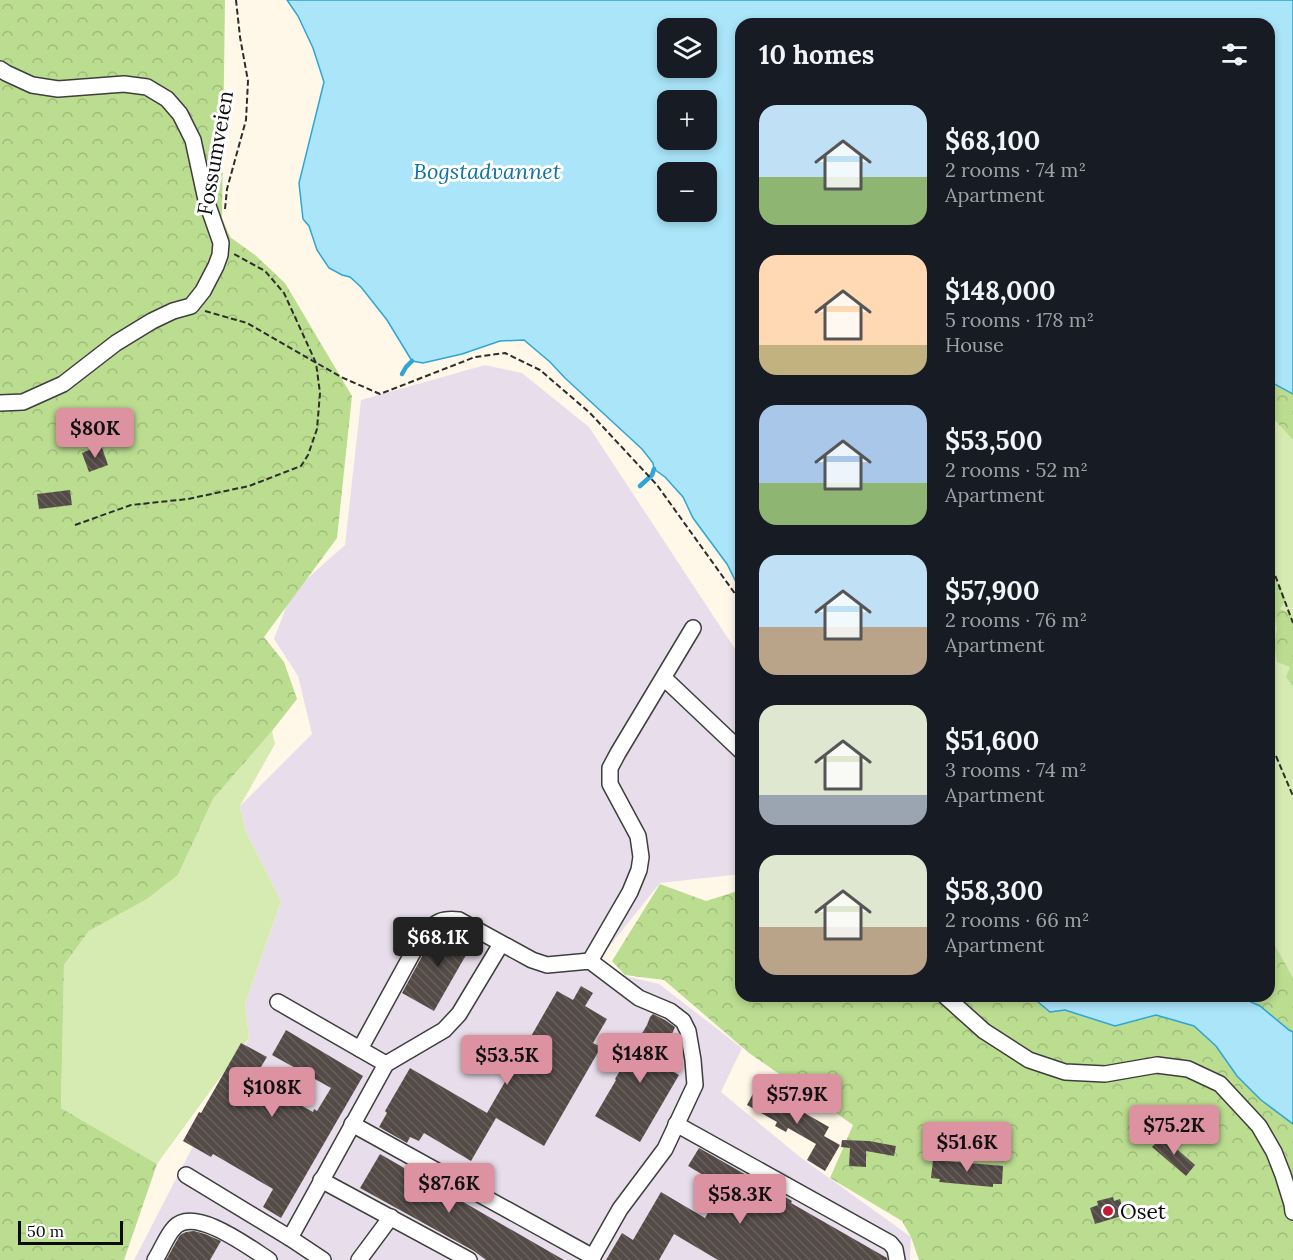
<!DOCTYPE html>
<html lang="en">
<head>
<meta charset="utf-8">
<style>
	:root { --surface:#171b24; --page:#20242c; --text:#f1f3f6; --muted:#9ea1a6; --accent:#dc92a0 }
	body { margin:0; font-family:Lora,serif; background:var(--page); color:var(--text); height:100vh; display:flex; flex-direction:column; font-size:22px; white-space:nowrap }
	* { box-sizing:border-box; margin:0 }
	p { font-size:20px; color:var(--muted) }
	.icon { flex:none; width:33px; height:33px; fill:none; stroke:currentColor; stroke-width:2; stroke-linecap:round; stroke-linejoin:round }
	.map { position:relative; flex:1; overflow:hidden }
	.drawer { position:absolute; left:735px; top:18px; width:540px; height:984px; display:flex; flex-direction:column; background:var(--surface); border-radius:18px; box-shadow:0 3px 9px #0003 }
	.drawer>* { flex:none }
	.buttons { position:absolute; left:657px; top:18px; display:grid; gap:12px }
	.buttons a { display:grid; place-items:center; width:60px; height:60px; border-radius:12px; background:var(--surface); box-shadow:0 3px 9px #0003; font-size:30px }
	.scale { position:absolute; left:18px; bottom:15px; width:105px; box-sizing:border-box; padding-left:6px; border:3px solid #0b0b0b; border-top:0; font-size:16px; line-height:21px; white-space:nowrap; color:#0b0b0b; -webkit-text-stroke:4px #fff; paint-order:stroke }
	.price { position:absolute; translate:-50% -51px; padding:0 14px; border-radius:6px; background:var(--accent); color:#111; font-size:20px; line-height:39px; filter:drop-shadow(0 2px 3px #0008) }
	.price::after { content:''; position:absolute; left:50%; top:36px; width:18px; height:14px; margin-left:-9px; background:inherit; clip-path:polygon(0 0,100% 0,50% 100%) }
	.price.active { background:#222; color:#fff }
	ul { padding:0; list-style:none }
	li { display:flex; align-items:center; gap:18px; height:150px; padding:0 24px }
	li span { display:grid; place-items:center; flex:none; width:168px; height:120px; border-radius:18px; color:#555 }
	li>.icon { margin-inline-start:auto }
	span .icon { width:72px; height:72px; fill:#fffc; stroke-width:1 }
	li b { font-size:26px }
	h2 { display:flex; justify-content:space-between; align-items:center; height:72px; padding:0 24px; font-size:26px }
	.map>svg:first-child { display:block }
	.industrial { fill:#e8deeb }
	.grass { fill:#d6ebb1 }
	.forest { fill:url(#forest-crowns) }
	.water { fill:#abe5fa; stroke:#2ea5d5; stroke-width:1.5; fill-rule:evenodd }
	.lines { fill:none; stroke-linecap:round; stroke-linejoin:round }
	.stream { stroke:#2ea5d5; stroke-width:4.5 }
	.building { fill:url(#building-back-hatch) }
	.minor-casing { stroke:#3e3e3e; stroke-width:18 }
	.path { stroke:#2d2d2d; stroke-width:2; stroke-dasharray:6 3; stroke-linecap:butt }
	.minor { stroke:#fff; stroke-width:15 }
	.poi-dot { fill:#c21c37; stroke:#fff; stroke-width:2 }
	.labels { text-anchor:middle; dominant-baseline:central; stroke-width:6; stroke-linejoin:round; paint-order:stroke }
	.street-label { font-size:21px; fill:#0b0b0b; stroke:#fff }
	.poi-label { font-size:21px; fill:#0b0b0b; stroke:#fff; text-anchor:start }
	.water-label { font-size:22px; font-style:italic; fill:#0f73a3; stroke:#fff }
</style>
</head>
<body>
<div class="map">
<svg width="1293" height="1260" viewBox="0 0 1293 1260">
	<defs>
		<pattern id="forest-crowns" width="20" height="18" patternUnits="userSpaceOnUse" patternTransform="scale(1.5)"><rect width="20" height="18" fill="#bbdd90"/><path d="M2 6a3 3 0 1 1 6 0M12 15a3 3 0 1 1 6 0" fill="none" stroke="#9fbc7b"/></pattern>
		<pattern id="building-back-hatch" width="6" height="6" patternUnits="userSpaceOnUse" patternTransform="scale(1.5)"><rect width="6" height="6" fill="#544b47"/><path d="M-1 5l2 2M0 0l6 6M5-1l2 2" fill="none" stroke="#68605d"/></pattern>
	</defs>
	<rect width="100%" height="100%" fill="#fff8e9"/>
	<!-- industrial -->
	<path class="industrial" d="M485 365 522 373 589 427 741 658V874L660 883 592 968 659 984 742 1048 721 1092 800 1157 911 1237 910 1260H134L249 1038 245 1004 281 901 246 832 240 806 312 734 298 676 274 639 292 592 345 545 361 400Z"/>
	<!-- grass -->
	<g class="grass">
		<path d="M1269 414 1293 440V978L1269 934Z"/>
		<path d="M272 731 275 744 240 806 246 832 281 901 245 1004 249 1038 157 1164 61 1108 64 965 89 931 147 899 178 875 213 799Z"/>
	</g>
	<!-- forest -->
	<g class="forest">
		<path d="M0 0H225L222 218 230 237 255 255 285 283 352 396 337 538 264 637 284 662 297 699 272 731 213 799 178 875 147 899 89 931 64 965 61 1108 157 1164 124 1260H0Z"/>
		<path d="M1269 381 1293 394V440L1269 414Z"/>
		<path d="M1269 576 1275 579 1286 599 1280 609 1288 612 1293 617V687L1286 677 1290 667 1277 662 1274 644 1277 629 1275 618 1269 612Z"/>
		<path d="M660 884 706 901 741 890V996H1031L1050 1012 1065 1010 1115 1026 1156 1015 1194 1026 1216 1046 1237 1076 1261 1100 1293 1124V1260H919L911 1237 902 1221 830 1178 853 1125 749 1053 664 980 625 975 612 961Z"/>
		<path d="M1269 934 1293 978V1032L1289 1030 1260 1006 1238 996H1269Z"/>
	</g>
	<!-- water -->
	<g class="water">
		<path d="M287 0H1293V394L1269 381V24H741V592L727 564 693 518 683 497 665 477 654 469 653 463 642 449 565 378 550 362 524 340 500 341 462 354 423 363 412 361 387 320 361 287 350 277 342 275 329 268 317 250 309 226 303 219 299 183 324 82 313 48 298 16ZM668 28H706V68H668ZM668 100H706V140H668ZM668 172H706V212H668Z"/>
		<path d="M1031 996H1238L1260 1006 1289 1030 1293 1032V1124L1261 1100 1237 1076 1216 1046 1194 1026 1156 1015 1115 1026 1065 1010 1050 1012Z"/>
	</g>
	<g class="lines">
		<!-- stream -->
		<g class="stream">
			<path d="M402 374 406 367 412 361"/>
			<path d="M640 486 652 475 654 469"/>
		</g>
	</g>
	<!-- building -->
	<g class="building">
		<path d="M101 445 108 465 89 472 82 453Z"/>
		<path d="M70 490 72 505 39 509 37 494Z"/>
		<path d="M449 929H453L474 941 434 1011 402 993 431 940 441 932Z"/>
		<path d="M581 986 593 993 585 1006 607 1019 593 1043 601 1047 544 1146 496 1118 471 1161 424 1133 419 1141 410 1137 407 1143 379 1127 387 1113 385 1111 410 1068 487 1113 557 991 573 1000Z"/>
		<path d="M653 1014 665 1020 675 1027 672 1034 660 1043 665 1046 656 1062 679 1075 640 1142 595 1116 616 1080 615 1079 647 1025 650 1017Z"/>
		<path d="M286 1030 363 1076 281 1218 263 1207 273 1189 213 1154 211 1157 183 1141 199 1112 201 1113 241 1043 267 1057 256 1075 265 1080 263 1084 313 1112 314 1109 317 1111 331 1088 272 1055Z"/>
		<path d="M757 1086 829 1127 824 1136 840 1145 825 1171 807 1160 816 1144 788 1128 786 1132 775 1126 777 1122 747 1105Z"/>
		<path d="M1162 1136 1195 1165 1186 1176 1152 1147Z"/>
		<path d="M842 1140 869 1141 896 1146 894 1156 866 1151V1167L849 1166 850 1148 841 1147Z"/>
		<path d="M699 1148 792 1201 791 1203 887 1258V1260H718L674 1234 659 1260H606L622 1233 633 1240 661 1192 705 1218 718 1195 705 1188 710 1179 688 1166Z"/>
		<path d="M380 1154 564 1260H486L474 1251 360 1188Z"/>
		<path d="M933 1160 1003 1166 1002 1184H993V1187L939 1182 940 1179 931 1178Z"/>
		<path d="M1113 1197 1114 1201 1120 1199 1125 1215 1095 1224 1090 1208 1098 1205 1097 1201Z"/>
		<path d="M194 1231 205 1234 221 1241 210 1260H166L180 1235 186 1232Z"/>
	</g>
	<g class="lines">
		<defs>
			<g id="minor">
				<path d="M0 69 6 73 32 85 58 89 124 84 147 87 167 99 180 114 193 140 206 200 221 243 220 255 216 266 203 291 191 306 173 311 152 321 116 343 63 384 23 402 0 403"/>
				<path d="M664 678 741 751"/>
				<path d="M590 961 630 892 639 870 641 857 638 836 610 784V768L618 753 693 628"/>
				<path d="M945 996 984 1031 1029 1060 1065 1072 1105 1074 1157 1065 1188 1069 1220 1084 1259 1126 1274 1152 1283 1175 1292 1204 1293 1212"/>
				<path d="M278 1002 386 1064"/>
				<path d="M360 1049 423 934C436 922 441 918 459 920L532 960 547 965 590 961 639 998 670 1011 683 1021 688 1031 693 1060 695 1085 665 1149 620 1209 591 1260"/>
				<path d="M352 1124 593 1257"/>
				<path d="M676 1124 890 1243 895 1249 897 1260"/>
				<path d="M186 1175 290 1238 323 1260"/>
				<path d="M321 1180 469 1260"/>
				<path d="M290 1238 386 1064 444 1030 459 1014 501 944"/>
				<path d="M155 1260C161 1251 167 1235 174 1228 194 1205 250 1248 269 1260"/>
				<path d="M359 1260 391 1217"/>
			</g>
		</defs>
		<!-- minor casing -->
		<use href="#minor" class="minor-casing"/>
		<!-- path -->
		<g class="path">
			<path d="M225 209 227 189 246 120 248 81 240 37 236 0"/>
			<path d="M205 311 247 323 341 377 380 394 475 357 505 353 540 370 590 413 657 485 741 602"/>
			<path d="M75 525 131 505 188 499 249 486 301 466 308 455 317 429 320 393 316 363 284 293 265 271 234 254"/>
			<path d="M1269 559 1293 623"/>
			<path d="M1276 756 1293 796"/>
		</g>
		<!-- minor -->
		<use href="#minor" class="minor"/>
	</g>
	<!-- markers -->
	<circle class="poi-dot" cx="1108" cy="1211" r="6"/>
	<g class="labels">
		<!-- street labels -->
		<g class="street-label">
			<text transform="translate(215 153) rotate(-80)">Fossumveien</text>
		</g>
		<!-- poi labels -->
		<g class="poi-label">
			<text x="1120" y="1211">Oset</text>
		</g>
		<!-- water labels -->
		<g class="water-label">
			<text x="487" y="171">Bogstadvannet</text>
		</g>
	</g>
</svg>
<div class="buttons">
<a><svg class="icon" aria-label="layers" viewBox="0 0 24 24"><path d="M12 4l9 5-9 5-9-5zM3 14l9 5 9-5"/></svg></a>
<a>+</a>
<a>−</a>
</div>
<div class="scale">50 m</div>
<b class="price" style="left:95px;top:459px">$80K</b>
<b class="price active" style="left:438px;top:968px">$68.1K</b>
<b class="price" style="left:640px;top:1084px">$148K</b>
<b class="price" style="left:507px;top:1086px">$53.5K</b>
<b class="price" style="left:272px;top:1118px">$108K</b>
<b class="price" style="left:797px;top:1125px">$57.9K</b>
<b class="price" style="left:1174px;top:1156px">$75.2K</b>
<b class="price" style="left:967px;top:1173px">$51.6K</b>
<b class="price" style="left:449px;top:1214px">$87.6K</b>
<b class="price" style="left:740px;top:1225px">$58.3K</b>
<section class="drawer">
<h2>10 homes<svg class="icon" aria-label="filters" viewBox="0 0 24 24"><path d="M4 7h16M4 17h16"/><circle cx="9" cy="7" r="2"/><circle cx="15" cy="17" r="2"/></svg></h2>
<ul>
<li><span style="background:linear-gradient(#bfe0f5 60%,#8fb573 0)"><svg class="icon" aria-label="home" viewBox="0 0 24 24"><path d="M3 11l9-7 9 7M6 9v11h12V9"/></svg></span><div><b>$68,100</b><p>2 rooms · 74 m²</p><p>Apartment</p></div></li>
<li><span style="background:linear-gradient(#ffd9b3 75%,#c2b280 0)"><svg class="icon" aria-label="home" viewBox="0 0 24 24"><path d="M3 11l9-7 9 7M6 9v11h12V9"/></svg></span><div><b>$148,000</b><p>5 rooms · 178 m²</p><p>House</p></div></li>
<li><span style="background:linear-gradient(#a9c7e8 65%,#8fb573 0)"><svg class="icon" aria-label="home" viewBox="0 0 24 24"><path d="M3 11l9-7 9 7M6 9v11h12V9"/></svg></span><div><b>$53,500</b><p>2 rooms · 52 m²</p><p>Apartment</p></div></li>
<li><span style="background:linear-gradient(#bfe0f5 60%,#b9a48a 0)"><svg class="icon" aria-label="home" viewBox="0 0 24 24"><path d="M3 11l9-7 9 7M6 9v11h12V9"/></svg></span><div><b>$57,900</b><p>2 rooms · 76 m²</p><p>Apartment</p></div></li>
<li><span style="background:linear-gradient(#dfe7d0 75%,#9aa5b1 0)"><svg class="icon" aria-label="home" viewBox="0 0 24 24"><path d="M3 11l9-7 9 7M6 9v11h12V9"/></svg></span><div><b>$51,600</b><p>3 rooms · 74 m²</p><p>Apartment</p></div></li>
<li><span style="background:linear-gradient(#dfe7d0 60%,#b9a48a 0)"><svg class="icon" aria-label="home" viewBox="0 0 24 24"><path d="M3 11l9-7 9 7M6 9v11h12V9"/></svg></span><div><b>$58,300</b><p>2 rooms · 66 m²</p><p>Apartment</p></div></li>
</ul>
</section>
</div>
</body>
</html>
